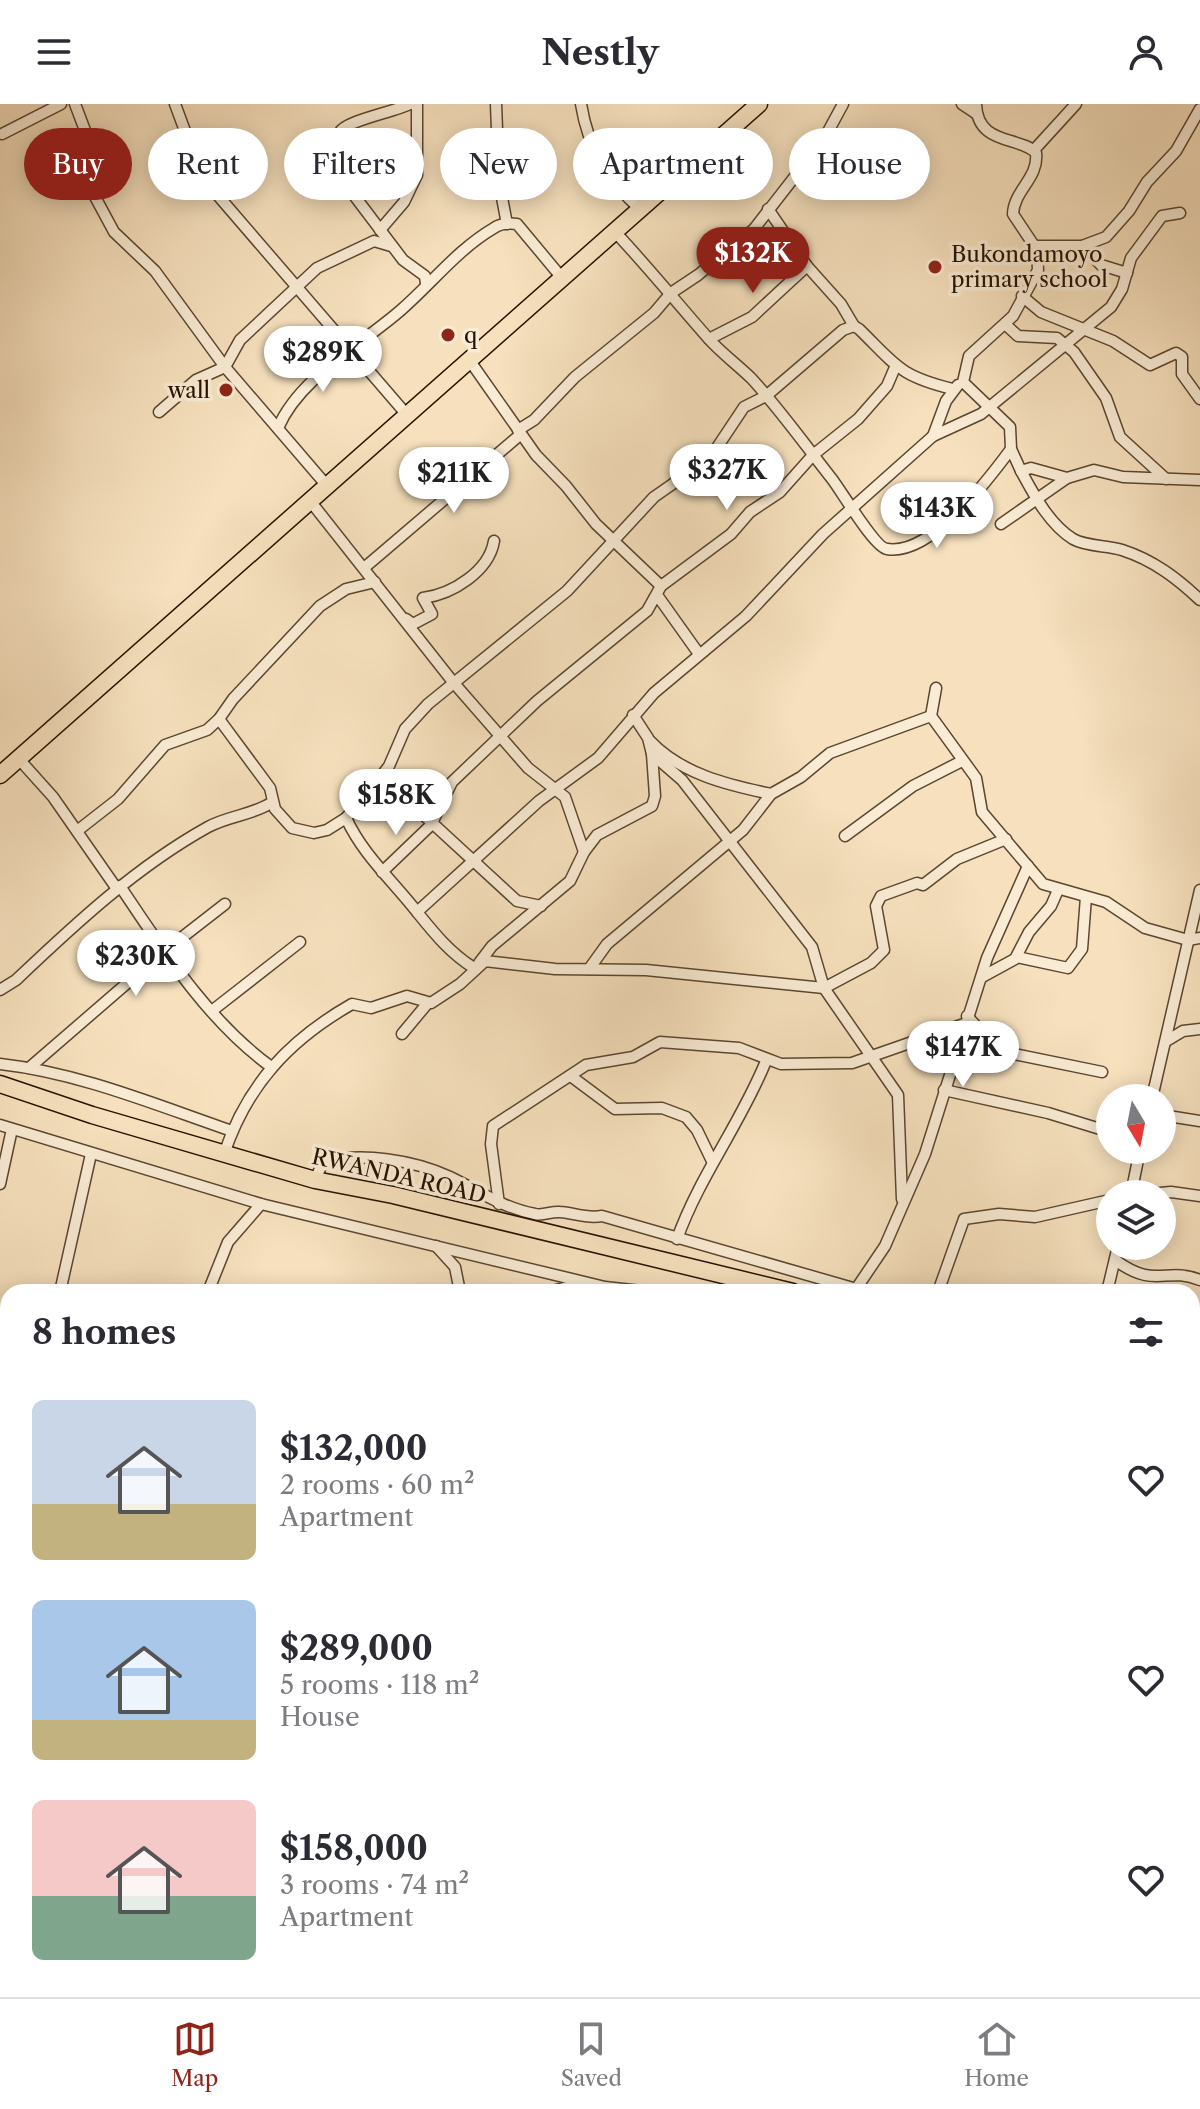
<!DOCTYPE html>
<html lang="en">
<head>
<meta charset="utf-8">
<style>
	:root { --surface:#fff; --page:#f7f7f7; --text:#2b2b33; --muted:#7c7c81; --line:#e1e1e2; --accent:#8f2418 }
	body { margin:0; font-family:"Libre Caslon Text",serif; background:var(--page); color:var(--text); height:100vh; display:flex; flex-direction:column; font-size:30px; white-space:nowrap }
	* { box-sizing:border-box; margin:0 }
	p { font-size:26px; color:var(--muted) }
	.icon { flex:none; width:44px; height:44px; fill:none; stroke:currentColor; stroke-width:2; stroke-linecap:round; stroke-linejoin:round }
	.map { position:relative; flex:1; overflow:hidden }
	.drawer { position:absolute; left:0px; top:1180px; width:1200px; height:714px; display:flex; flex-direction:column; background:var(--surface); border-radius:24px 24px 0 0; box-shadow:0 4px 20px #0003 }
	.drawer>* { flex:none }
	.guide { position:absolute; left:24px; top:24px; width:1152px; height:72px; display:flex; gap:16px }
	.needle { width:52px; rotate:170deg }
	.controls { position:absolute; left:1096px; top:980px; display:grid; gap:16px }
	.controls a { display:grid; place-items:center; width:80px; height:80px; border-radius:50%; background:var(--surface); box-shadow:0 4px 20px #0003; font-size:40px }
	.price { position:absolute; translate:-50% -68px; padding:0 18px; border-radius:28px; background:#fff; color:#222; font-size:26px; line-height:52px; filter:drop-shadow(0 2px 4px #0008) }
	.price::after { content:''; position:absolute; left:50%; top:48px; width:24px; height:18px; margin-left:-12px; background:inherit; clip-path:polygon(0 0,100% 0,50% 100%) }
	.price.current { background:var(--accent); color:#fff }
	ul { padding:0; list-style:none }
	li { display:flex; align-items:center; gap:24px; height:200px; padding:0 32px }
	li span { display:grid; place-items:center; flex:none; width:224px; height:160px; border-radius:12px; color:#555 }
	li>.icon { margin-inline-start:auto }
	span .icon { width:96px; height:96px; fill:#fffc; stroke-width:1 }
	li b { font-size:34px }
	h2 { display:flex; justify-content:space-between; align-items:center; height:96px; padding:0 32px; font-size:34px }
	.chip { padding:0 28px; border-radius:36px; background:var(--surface); box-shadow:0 4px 20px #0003; font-size:28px; line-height:72px }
	.chip.current { background:var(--accent); color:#fff }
	header { display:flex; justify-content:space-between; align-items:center; height:104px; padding:0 32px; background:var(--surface); font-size:36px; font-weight:700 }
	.dock { display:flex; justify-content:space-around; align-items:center; height:112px; border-top:2px solid var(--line); background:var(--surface); font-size:22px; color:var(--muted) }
	.dock a { display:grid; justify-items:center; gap:4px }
	.dock .current { color:var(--accent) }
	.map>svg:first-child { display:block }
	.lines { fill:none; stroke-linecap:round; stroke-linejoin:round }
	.minor-casing { stroke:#5b462f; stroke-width:13 }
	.primary-casing { stroke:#271200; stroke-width:19 }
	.trunk-casing { stroke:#271200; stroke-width:19 }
	.minor { stroke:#f9ebd4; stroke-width:10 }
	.primary { stroke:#f6e0bd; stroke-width:16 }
	.trunk { stroke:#f6e0bd; stroke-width:16 }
	.poi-dot { fill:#8f2418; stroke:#f9ebd4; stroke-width:3 }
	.labels { text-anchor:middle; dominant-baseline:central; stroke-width:7; stroke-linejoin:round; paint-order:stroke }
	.poi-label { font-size:22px; fill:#271200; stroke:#f9ebd4; text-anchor:start }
	.street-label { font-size:22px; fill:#271200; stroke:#f9ebd4 }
</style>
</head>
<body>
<header><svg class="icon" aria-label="menu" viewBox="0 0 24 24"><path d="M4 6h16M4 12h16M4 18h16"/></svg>Nestly<svg class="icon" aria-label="person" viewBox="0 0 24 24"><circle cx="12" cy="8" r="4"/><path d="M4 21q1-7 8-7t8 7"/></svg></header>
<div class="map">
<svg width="1200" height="1893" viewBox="0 0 1200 1893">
	<rect width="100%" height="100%" fill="#f6e0bd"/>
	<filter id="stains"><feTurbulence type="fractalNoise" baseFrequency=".0025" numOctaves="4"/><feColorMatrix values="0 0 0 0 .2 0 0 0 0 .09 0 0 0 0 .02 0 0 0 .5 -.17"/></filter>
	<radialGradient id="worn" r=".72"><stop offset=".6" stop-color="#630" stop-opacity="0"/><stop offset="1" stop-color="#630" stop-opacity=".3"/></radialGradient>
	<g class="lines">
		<defs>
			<g id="minor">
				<path d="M75 0 97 58 86 76 114 128 155 167 225 263 328 383"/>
				<path d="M175 0 202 73 407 311"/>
				<path d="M410 0C394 8 345 17 340 28L347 82 403 156 425 172 426 180"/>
				<path d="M496 0 499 78 507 120"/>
				<path d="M581 0C588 44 608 77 641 106"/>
				<path d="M962 0 977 10"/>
				<path d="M976 0C977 42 1021 32 1036 49 1039 74 1014 86 1013 110L1037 146 1038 166 1013 212 969 252 963 278 1010 323 1011 345 1021 367 1031 364 1067 374 1094 366 1123 373 1200 376"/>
				<path d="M2 30 61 0"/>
				<path d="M1034 46 1076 0"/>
				<path d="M768 105 807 162 841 200 854 222"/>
				<path d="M380 126 404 98 417 71V0"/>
				<path d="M616 129C648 163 677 199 708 234 721 249 738 261 752 275 781 307 806 342 832 375 842 388 875 444 887 445 931 452 988 376 1011 345"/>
				<path d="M1035 142H1082L1106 133 1129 107 1147 78 1176 47 1200 5"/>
				<path d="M1082 142 1101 161 1127 169"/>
				<path d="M1022 192 1041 208 1113 237 1150 261 1176 249 1182 253V270L1200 295"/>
				<path d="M1005 220 1018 232 1057 234 1074 248 1106 294 1120 333 1166 375"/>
				<path d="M709 235 752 213 807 162"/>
				<path d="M470 257 536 351 566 382 596 420 661 482"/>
				<path d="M159 308 196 276 225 263 240 236 317 164 374 137 391 142"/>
				<path d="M278 324C299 274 361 241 401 206 432 179 458 145 494 124 501 119 509 119 517 120L562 174"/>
				<path d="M518 326 534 316 575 273 654 209 671 189 698 171 754 125 824 35 843 0"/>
				<path d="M933 332 946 297 958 281"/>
				<path d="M1021 367C1034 391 1049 420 1073 435 1087 443 1107 441 1122 446 1153 456 1177 474 1200 496"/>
				<path d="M311 398 453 578 528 664 565 693 584 748"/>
				<path d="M1001 420 1067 374"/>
				<path d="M364 464 521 330"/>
				<path d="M657 491 699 550"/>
				<path d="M406 515 413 520 432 510 423 494C453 490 489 467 494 437"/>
				<path d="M936 584 931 612 976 674 982 708 1043 780 1106 798 1145 824 1188 836 1200 834"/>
				<path d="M633 611 648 634 652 650 682 676 812 843 824 884 898 991 902 1095"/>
				<path d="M219 615 233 595 320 502 346 485 375 478"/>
				<path d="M650 637C681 670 728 681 771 690"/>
				<path d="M18 654 53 693 117 785"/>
				<path d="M376 679 389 662 405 625 428 600 567 487 654 393 710 354 744 303 766 292 843 226 854 222 859 225C896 261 899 272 953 285"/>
				<path d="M346 714C363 751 392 776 417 808 434 829 450 849 474 864"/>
				<path d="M77 727 118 695 165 641 207 626 219 615 270 684 275 705 292 724 314 729 327 726 346 714 376 679 397 677 417 705 517 797 541 802"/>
				<path d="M845 732 913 682 962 657"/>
				<path d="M382 768 431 721 452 678 537 597 647 507 661 482 731 430 750 408 780 388 813 351 858 315 887 282 896 261"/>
				<path d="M120 782C163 846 207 916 270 962"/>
				<path d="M417 808 539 697 598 654 654 589 746 512 823 430 933 332 981 310 1111 203 1122 185 1131 154 1162 112 1180 109"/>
				<path d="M1017 853 1068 864 1082 845 1086 793"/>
				<path d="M479 859 492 842 570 777 584 748 597 731 652 702 655 692 652 650"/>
				<path d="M589 865 607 840 743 726 771 690 801 673 830 649 931 612"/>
				<path d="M982 873 1015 855 1029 828 1051 802 1058 786"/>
				<path d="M0 886 16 876C75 820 136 763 208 723 228 712 252 711 271 699"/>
				<path d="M213 906 300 838"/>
				<path d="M967 912 999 947 1102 968"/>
				<path d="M402 930 427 900"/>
				<path d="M1168 936 1183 927 1200 925"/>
				<path d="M0 960C80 969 156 1001 232 1027"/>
				<path d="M29 964 162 849 225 800"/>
				<path d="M572 973 615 1005 662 1004 686 1013 697 1026 712 1057"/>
				<path d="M944 986 1048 1009 1110 1028"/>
				<path d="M1152 994 1200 786"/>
				<path d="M1162 1011 1200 1017"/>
				<path d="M0 1021 261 1100 605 1183 650 1188"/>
				<path d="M224 1050C247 981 289 936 352 900L371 904 407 892 431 899 460 880 485 857 555 865 646 866 824 884 871 859 884 846 876 802 881 792 917 779 923 781 957 755 1006 735"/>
				<path d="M315 1076 323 1058C362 1048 414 1056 450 1073 479 1087 503 1104 535 1110 544 1112 551 1107 560 1108 575 1109 586 1115 602 1112L867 1188"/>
				<path d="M0 1080 12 1025"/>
				<path d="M1131 1090 1140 1046"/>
				<path d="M1149 1090 1171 1088 1200 1092"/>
				<path d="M499 1100 491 1040 493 1022 586 961 633 953 660 938 739 944 781 960 852 959 964 920"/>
				<path d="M677 1135C700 1071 741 1019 766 957"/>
				<path d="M436 1142 455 1163 460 1188"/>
				<path d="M1115 1156C1156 1186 1165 1162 1200 1176"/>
				<path d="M60 1188 91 1050"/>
				<path d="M208 1188 228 1138 261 1100"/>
				<path d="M549 1188 582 1179"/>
				<path d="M854 1188 885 1142 925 1050 987 854 1028 762"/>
				<path d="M938 1188 964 1115 999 1110 1035 1113 1110 1096"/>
				<path d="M1107 1188 1118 1142"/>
				<path d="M0 1222 8 1223"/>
				<path d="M1192 1266 1200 1269"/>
				<path d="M1192 1312 1200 1313"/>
				<path d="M1192 1364 1200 1363"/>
				<path d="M0 1419 8 1422"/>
				<path d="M1192 1542H1200"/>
				<path d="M0 1618 8 1623"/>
				<path d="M1192 1837H1200"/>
				<path d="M0 1858 8 1857"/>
				<path d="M119 1886 121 1893"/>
				<path d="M271 1886V1893"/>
				<path d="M352 1886V1893"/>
				<path d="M731 1886 732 1893"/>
				<path d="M812 1886V1893"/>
				<path d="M884 1886V1893"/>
				<path d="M1094 1886V1893"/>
				<path d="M1163 1886 1164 1893"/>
				<path d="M492 1893 493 1886"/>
				<path d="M579 1893 588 1886"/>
				<path d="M632 1893 633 1886"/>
			</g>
			<path id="primary" d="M0 671 759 0"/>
			<g id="trunk">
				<path d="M0 980 92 1011 315 1076 393 1091 793 1188"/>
				<path d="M1192 1285 1200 1287"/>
			</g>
		</defs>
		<!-- minor casing -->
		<use href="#minor" class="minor-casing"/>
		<!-- primary casing -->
		<use href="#primary" class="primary-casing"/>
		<!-- trunk casing -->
		<use href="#trunk" class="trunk-casing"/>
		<!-- minor -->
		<use href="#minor" class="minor"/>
		<!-- primary -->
		<use href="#primary" class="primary"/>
		<!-- trunk -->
		<use href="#trunk" class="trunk"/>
	</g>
	<!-- markers -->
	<g class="poi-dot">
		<circle cx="935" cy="163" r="8"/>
		<circle cx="448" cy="231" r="8"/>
		<circle cx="226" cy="286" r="8"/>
	</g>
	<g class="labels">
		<!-- poi labels -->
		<g class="poi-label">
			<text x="951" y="150">Bukondamoyo<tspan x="951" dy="25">primary school</tspan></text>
			<text x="464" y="231">q</text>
			<text x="210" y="286" text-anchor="end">wall</text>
		</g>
		<!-- street labels -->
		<g class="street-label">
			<text transform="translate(399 1072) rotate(13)">RWANDA ROAD</text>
		</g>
	</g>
	<rect width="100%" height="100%" filter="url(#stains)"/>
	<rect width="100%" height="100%" fill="url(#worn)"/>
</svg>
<div class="controls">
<a><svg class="needle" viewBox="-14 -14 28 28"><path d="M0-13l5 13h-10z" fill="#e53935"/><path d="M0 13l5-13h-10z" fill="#7c7c81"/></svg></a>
<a><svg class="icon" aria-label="layers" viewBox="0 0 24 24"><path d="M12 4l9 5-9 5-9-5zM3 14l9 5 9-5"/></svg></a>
</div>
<b class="price current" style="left:753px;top:191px">$132K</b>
<b class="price" style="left:323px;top:290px">$289K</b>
<b class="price" style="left:727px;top:408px">$327K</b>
<b class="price" style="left:454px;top:411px">$211K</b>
<b class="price" style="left:937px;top:446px">$143K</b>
<b class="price" style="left:396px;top:733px">$158K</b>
<b class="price" style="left:136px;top:894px">$230K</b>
<b class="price" style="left:963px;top:985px">$147K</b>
<div class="guide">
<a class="chip current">Buy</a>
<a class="chip">Rent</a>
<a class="chip">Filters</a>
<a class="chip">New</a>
<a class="chip">Apartment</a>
<a class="chip">House</a>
</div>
<section class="drawer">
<h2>8 homes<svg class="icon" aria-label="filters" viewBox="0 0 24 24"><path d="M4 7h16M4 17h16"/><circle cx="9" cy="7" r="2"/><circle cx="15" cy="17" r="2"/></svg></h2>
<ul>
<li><span style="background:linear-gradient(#c9d6e8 65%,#c2b280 0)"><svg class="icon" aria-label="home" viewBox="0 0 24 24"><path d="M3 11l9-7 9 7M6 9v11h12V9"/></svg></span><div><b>$132,000</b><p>2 rooms · 60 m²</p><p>Apartment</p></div><svg class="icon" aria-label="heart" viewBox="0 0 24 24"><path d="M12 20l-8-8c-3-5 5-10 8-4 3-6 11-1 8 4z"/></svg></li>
<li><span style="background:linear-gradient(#a9c7e8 75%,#c2b280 0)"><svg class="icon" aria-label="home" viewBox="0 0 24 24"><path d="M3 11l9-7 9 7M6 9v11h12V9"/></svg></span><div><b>$289,000</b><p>5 rooms · 118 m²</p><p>House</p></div><svg class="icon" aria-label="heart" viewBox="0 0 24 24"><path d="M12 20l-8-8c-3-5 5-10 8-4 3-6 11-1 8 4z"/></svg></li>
<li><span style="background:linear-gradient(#f6c9c9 60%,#7fa58c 0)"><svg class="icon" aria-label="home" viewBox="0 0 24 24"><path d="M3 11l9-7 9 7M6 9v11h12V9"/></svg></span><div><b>$158,000</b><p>3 rooms · 74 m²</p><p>Apartment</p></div><svg class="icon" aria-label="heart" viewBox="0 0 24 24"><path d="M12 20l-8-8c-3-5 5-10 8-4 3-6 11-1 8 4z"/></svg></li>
</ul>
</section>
</div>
<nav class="dock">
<a class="current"><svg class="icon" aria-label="map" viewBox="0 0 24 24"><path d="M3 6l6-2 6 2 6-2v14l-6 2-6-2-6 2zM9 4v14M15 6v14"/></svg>Map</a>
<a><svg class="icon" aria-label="saved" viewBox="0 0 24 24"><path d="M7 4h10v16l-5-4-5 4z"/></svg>Saved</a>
<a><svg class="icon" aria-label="home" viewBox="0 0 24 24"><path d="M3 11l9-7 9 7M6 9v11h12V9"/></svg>Home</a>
</nav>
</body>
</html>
